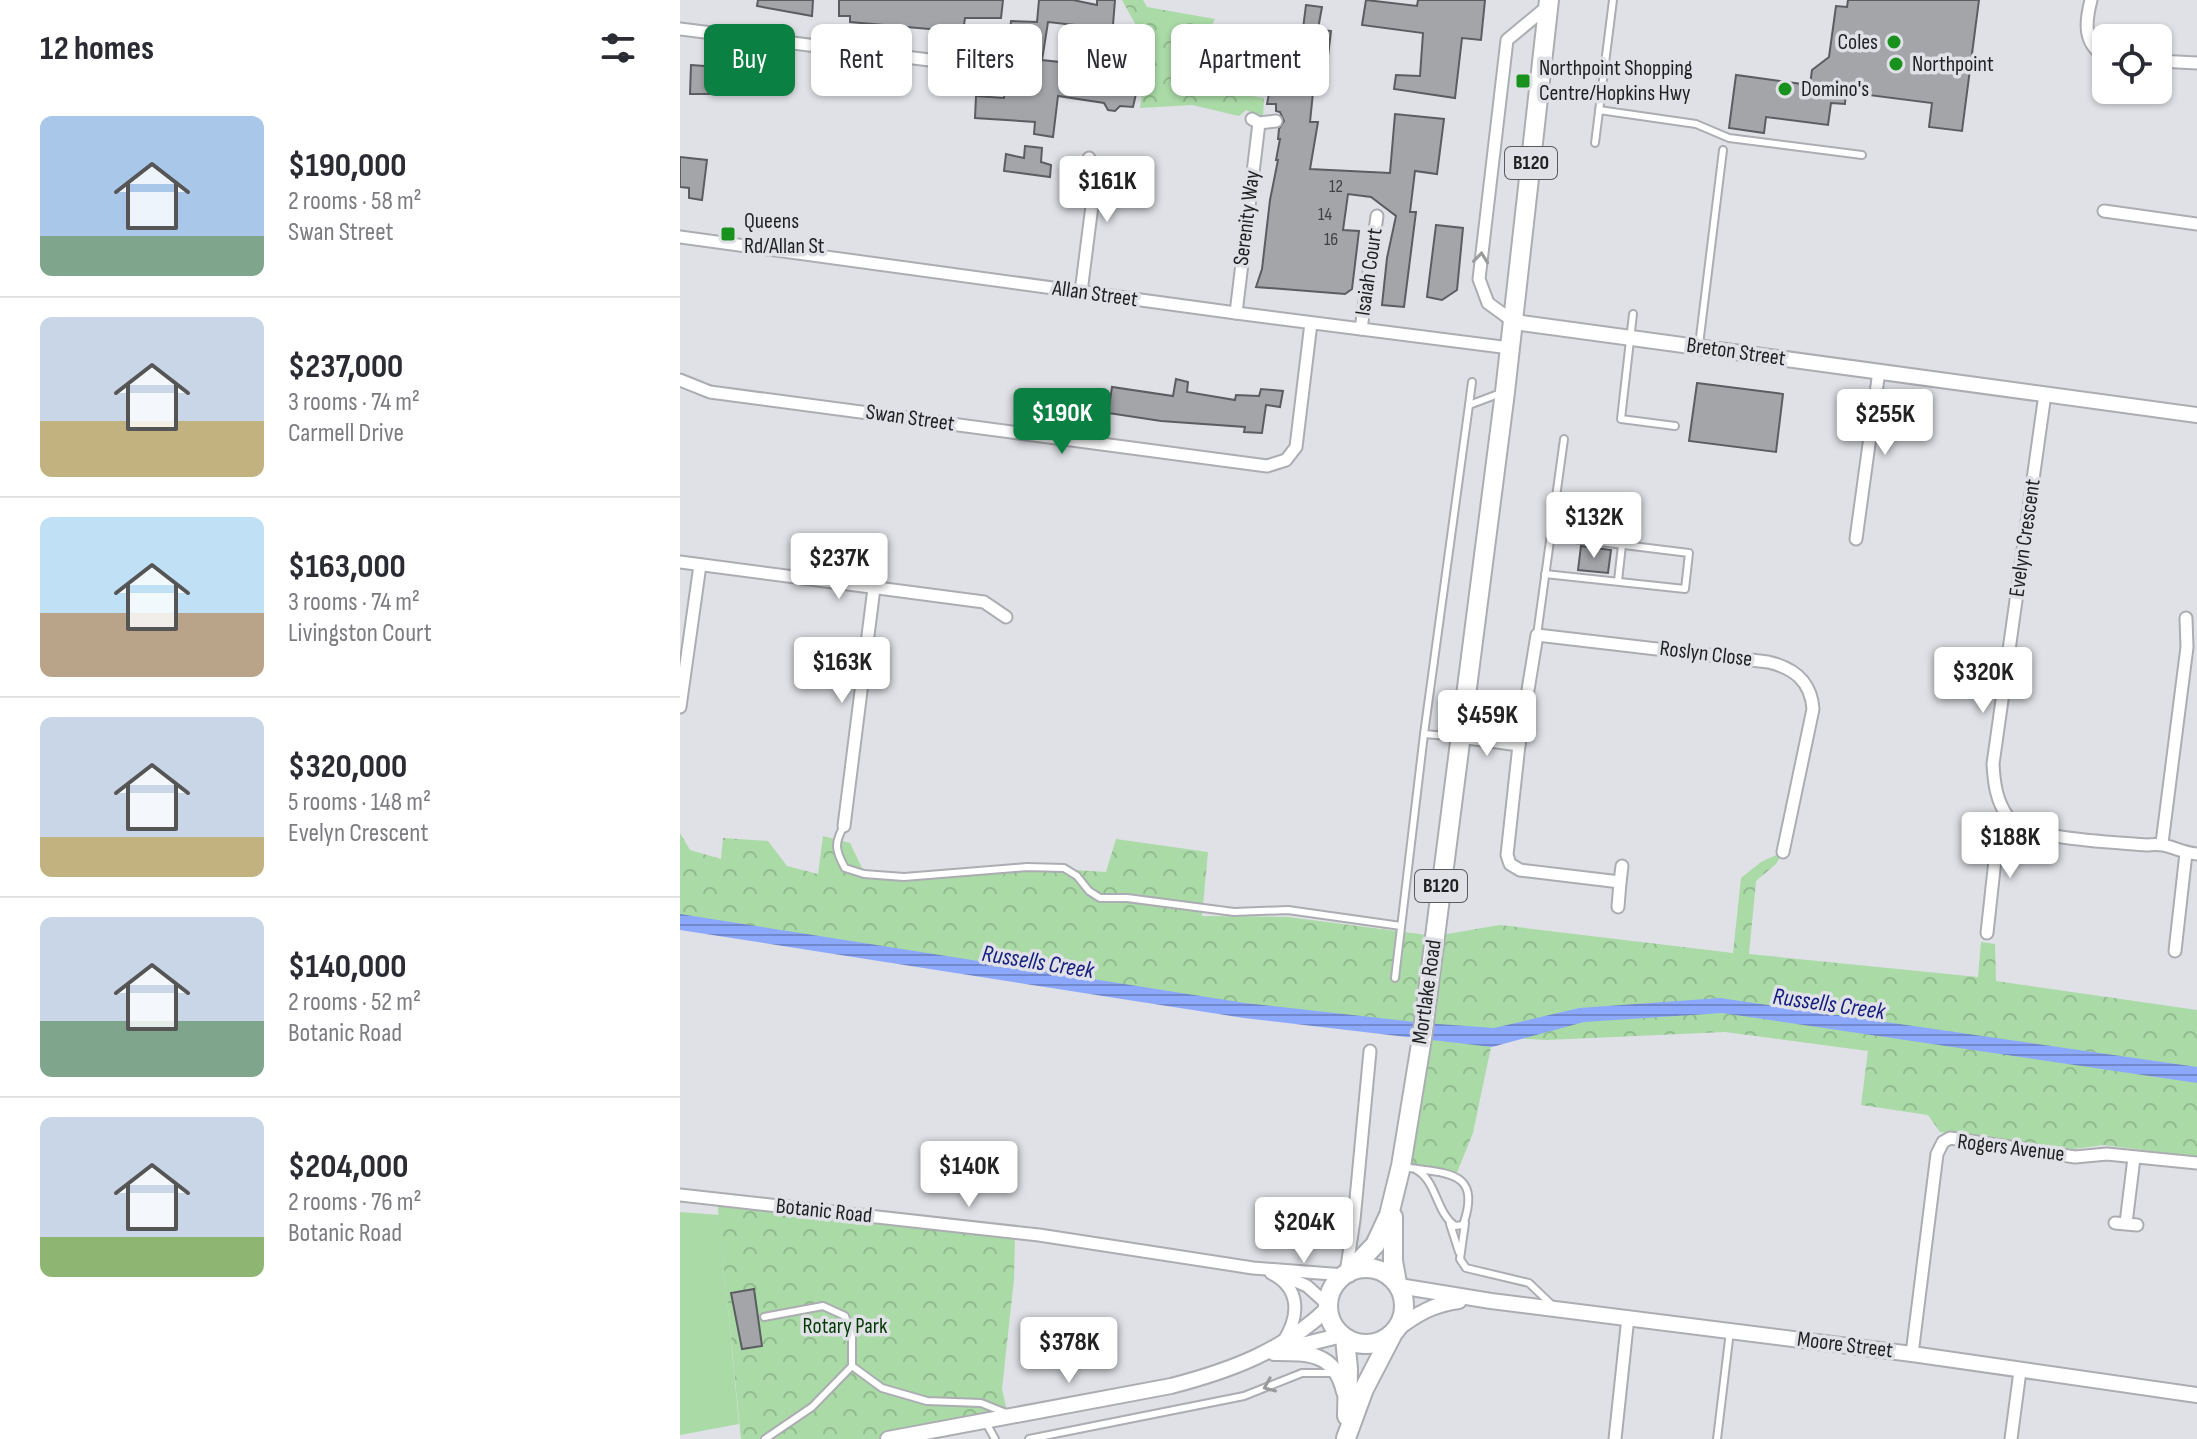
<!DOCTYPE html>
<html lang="en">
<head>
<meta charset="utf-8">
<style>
	:root { --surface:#fff; --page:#f2f2f3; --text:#2b2b33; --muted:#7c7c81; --line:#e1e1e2; --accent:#0b8043 }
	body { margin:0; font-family:"Sofia Sans Condensed",sans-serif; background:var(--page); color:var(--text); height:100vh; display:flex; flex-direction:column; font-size:30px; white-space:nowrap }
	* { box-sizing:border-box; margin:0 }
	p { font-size:26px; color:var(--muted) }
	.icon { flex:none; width:44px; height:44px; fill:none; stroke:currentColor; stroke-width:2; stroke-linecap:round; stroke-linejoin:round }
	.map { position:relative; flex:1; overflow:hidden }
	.panel { display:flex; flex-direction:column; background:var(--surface); width:680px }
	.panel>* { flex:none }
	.hud { position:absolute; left:24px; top:24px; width:760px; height:72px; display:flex; gap:16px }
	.tools { position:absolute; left:1412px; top:24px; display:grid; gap:16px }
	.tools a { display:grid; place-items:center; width:80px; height:80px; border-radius:12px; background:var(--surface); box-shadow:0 2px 6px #0004; font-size:40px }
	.price { position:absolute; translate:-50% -68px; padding:0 18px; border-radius:8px; background:#fff; color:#222; font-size:26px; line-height:52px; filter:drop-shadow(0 2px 4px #0008) }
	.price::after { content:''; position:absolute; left:50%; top:48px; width:24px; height:18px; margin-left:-12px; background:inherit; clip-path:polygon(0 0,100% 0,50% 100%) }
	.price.current { background:var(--accent); color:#fff }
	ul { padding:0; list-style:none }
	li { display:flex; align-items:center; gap:24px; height:200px; padding:0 40px }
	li+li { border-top:2px solid var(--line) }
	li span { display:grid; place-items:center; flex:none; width:224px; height:160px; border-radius:12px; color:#555 }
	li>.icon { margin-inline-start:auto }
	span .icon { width:96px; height:96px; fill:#fffc; stroke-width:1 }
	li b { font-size:34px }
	h2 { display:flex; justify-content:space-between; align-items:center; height:96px; padding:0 40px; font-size:34px }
	.tag { padding:0 28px; border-radius:12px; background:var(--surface); box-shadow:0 2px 6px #0004; font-size:28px; line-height:72px }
	.tag.current { background:var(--accent); color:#fff }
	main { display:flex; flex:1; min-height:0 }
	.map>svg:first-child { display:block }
	.park { fill:url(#park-crowns) }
	.pitch { fill:#aadaa6 }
	.water { fill:url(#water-rules) }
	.building { fill:#a3a5a9; stroke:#5b5d61; stroke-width:2 }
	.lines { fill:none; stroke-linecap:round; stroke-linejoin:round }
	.service-casing { stroke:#abadb2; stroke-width:10 }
	.minor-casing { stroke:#abadb2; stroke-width:15 }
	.tertiary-casing { stroke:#abadb2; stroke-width:18 }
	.primary-casing { stroke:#abadb2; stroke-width:22 }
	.service { stroke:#fff; stroke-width:6 }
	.minor { stroke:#fff; stroke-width:11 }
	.tertiary { stroke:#fff; stroke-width:14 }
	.primary { stroke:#fff; stroke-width:18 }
	.oneway { stroke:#9a9b9b }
	.poi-dot { fill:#19911d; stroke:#dfe1e6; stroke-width:3 }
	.labels { text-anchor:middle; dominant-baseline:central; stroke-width:7; stroke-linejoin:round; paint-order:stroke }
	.number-label { font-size:18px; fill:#404143 }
	.shield { fill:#dfe1e6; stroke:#595a5c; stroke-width:2 }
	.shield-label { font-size:20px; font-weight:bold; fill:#1f2021 }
	.poi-label { font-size:22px; fill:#1f2021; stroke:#dfe1e6; text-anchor:start }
	.street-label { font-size:22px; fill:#1f2021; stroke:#dfe1e6 }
	.park-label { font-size:22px; fill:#043905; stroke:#dfe1e6 }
	.water-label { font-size:24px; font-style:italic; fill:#172080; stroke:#dfe1e6 }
</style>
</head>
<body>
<main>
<section class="panel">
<h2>12 homes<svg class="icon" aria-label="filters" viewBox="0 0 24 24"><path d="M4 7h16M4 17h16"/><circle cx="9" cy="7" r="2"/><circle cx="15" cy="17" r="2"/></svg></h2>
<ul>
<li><span style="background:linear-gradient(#a9c7e8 75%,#7fa58c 0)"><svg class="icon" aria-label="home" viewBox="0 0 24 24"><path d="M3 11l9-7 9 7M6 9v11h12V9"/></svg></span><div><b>$190,000</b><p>2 rooms · 58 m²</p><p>Swan Street</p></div></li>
<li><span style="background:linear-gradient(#c9d6e8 65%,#c2b280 0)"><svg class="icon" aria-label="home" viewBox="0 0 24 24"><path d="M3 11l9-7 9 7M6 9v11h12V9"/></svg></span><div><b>$237,000</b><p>3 rooms · 74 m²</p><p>Carmell Drive</p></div></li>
<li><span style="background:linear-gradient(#bfe0f5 60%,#b9a48a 0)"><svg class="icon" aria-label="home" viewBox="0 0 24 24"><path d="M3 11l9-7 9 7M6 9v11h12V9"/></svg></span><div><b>$163,000</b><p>3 rooms · 74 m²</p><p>Livingston Court</p></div></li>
<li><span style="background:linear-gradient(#c9d6e8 75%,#c2b280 0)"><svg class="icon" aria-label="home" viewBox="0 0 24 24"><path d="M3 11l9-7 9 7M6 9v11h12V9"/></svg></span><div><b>$320,000</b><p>5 rooms · 148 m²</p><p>Evelyn Crescent</p></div></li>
<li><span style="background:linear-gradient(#c9d6e8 65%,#7fa58c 0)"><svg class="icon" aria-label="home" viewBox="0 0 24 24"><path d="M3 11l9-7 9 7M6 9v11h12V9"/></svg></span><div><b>$140,000</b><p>2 rooms · 52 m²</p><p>Botanic Road</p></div></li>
<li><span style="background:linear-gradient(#c9d6e8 75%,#8fb573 0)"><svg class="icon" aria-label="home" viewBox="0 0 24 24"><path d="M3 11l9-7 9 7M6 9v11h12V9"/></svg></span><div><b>$204,000</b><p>2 rooms · 76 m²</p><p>Botanic Road</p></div></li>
</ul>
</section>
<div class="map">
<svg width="1517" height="1439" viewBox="0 0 1517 1439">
	<defs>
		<pattern id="park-crowns" width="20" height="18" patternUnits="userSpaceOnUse" patternTransform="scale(2)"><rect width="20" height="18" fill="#aadaa6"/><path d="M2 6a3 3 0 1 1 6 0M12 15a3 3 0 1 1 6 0" fill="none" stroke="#92bb8f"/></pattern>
		<pattern id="water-rules" width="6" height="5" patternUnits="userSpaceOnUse" patternTransform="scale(2)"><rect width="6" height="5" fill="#8ca8fd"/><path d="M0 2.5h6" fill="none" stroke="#7288cc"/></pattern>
	</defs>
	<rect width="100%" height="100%" fill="#dfe1e6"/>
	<!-- park -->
	<g class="park">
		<path d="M442 0H463L467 7 535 19 530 29 534 40 544 41 551 69 548 92 584 98 583 118 566 110 559 116 512 105 460 108 465 71 463 38Z"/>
		<path d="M0 800V833L10 850 41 859 43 838 88 841 107 866 138 874 143 836 170 843 185 874H278L347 867 426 872 436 839 528 852 522 916 608 917 755 936 820 925 1053 953 1061 878 1081 862 1103 852 1096 864 1076 881 1069 954 1298 977 1301 942 1315 944 1316 981 1517 1010V1157L1424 1145 1393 1149 1260 1132 1248 1115 1181 1105 1188 1051 1045 1032 867 1040 813 1037 793 1133 776 1175 721 1166 742 1032 0 924Z"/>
		<path d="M37 1199 335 1232 334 1279 322 1389 328 1416 207 1439H61Z"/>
	</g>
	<!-- pitch -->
	<path class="pitch" d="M0 1212 39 1215 59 1424 0 1435Z"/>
	<!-- water -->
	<path class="water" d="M0 914 565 1003 744 1023 814 1028 899 1008 1040 998 1517 1067V1083L1042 1013 904 1022 812 1047 564 1018 0 930Z"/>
	<!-- building -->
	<g class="building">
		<path d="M78 0H133L132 16 77 6Z"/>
		<path d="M159 0H323L321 18H285L283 32 170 22V16H159Z"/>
		<path d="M359 0H393L417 5V0H435L432 37 412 34 413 27 368 22 362 60 408 65 407 75 458 85 453 107 440 106 435 111 428 110 424 103 378 96 373 137 354 134 355 122 295 118 296 96 324 98 331 21 357 22Z"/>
		<path d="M686 0 737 6 738 0H805L801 40 782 38 775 98 714 89 716 75 740 76 743 33 682 25Z"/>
		<path d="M1168 0H1299L1282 131 1249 127 1252 103 1166 92 1165 104 1151 103 1148 125 1086 117 1084 133 1049 128 1056 75 1130 85 1132 70 1149 57 1156 6 1167 7Z"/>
		<path d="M626 5 642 7 638 29 651 31 646 73H635L630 122H638L630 169 710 173 715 114 764 119 757 174 735 171 730 212H736L724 307 702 305 707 258 716 216 691 197 668 194 663 230 679 231 672 289 665 294 576 287 582 269 590 200 598 160H596L600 139H598L599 129 604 121 600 112 596 111V104H587L590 88 615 90Z"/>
		<path d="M11 65 38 67 35 94H10Z"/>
		<path d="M345 146 362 148 361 162 371 165 370 177 324 171 326 154 344 158Z"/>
		<path d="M0 157 27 160 22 200 9 198V188L0 187Z"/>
		<path d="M756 225 783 228 777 290 762 300 747 297Z"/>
		<path d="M496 379 508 382 507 392 555 400 556 395 579 396 581 389 603 391 600 407 586 405 582 433 564 432 565 427 481 421 428 413 432 387 493 396Z"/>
		<path d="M1017 383 1103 394 1096 452 1009 441Z"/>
		<path d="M901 546 931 550 928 573 898 570Z"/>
		<path d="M74 1289 82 1346 62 1349 51 1293Z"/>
	</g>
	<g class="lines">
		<defs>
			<g id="service">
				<path d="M919 110 1016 124 1049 138 1182 155"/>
				<path d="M915 143 933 0"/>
				<path d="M953 314 941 419 995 426"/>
				<path d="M1019 345 1043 150"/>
				<path d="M789 405 792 382"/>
				<path d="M865 574 1005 589 1009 553 871 536"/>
				<path d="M938 581 942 545"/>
				<path d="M857 635 884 439"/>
				<path d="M744 734 780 737"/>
				<path d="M164 826C154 843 155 850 165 868L184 874 224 877 347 867 384 868 397 876 409 891 420 898H447L554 912 608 910 721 926"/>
				<path d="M715 978 744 734 789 405 821 393"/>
				<path d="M724 1167C765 1174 803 1169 783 1225L775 1226C755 1211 757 1180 735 1169"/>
				<path d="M785 1223 780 1259 786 1268 849 1283 872 1305"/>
				<path d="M770 1224 779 1252"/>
				<path d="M84 1317 143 1306 165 1316 172 1337V1366L202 1388 247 1401 301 1403 326 1413"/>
				<path d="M305 1421 315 1439"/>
				<path d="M85 1439 132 1407 172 1366"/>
				<path d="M349 1439 564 1396 622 1373H652"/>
				<path d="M1037 1439 1050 1331"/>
			</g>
			<g id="minor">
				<path d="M1411 0C1405 23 1403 43 1426 58"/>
				<path d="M0 29 298 66"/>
				<path d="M1478 61 1517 63"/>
				<path d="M572 119 579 123 596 121"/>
				<path d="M1424 211 1517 224"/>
				<path d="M0 237 556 313 830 348"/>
				<path d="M401 292 415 182 409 158"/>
				<path d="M556 313 579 123"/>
				<path d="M834 322 808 303 799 279 827 40 868 6"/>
				<path d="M681 329 697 216"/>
				<path d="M0 380 30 392 587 466 606 460 616 447 631 323"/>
				<path d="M1365 394 1313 764C1314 782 1316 801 1328 817 1344 840 1438 842 1467 845 1489 842 1496 852 1517 854"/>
				<path d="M1176 539 1199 371"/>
				<path d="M0 562 304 602 326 617"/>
				<path d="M0 707 20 565"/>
				<path d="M780 737 839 745"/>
				<path d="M164 826 194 588"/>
				<path d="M1482 843 1507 647 1506 618"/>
				<path d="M940 882 942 866"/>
				<path d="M938 907 940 882 840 870 830 864 827 855 839 745 857 635 1088 662C1114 668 1131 681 1133 709L1103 852"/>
				<path d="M1307 933 1317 842 1329 820"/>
				<path d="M1495 951 1506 853"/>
				<path d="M0 1195 359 1235 573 1268 665 1275"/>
				<path d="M1435 1223 1457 1225"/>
				<path d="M1446 1223 1454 1158"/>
				<path d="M591 1273C621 1288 620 1316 603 1342"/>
				<path d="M666 1273 674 1220 690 1051"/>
				<path d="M604 1276 627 1286 648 1305"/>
				<path d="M1232 1354 1257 1154 1263 1142 1270 1138 1395 1157 1427 1154 1517 1163"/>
				<path d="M935 1439 948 1317"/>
				<path d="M1331 1439 1340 1371"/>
			</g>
			<g id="tertiary">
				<path d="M834 322 1517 415"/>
				<path d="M719 1286 811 1301 1232 1354 1517 1395"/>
				<path d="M717 1329C737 1314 754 1304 779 1301"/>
				<path d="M606 1349 662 1335"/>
				<path d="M594 1353C628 1353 655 1352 664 1392"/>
				<path d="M208 1439 491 1386C549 1371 604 1351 648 1308"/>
			</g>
			<g id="primary">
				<path d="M713 1217V1261L717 1283"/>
				<circle cx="686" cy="1306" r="38"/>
				<path d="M668 1273 695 1245 709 1215 721 1166 742 1038 825 392 869 0"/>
				<path d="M665 1338 668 1369 667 1416"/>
				<path d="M666 1438 684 1389 712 1335"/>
			</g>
		</defs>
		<!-- service casing -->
		<use href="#service" class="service-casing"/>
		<!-- minor casing -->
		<use href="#minor" class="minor-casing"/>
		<!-- tertiary casing -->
		<use href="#tertiary" class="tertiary-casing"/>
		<!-- primary casing -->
		<use href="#primary" class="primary-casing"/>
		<!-- service -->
		<use href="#service" class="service"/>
		<!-- minor -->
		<use href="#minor" class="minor"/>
		<!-- tertiary -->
		<use href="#tertiary" class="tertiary"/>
		<!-- primary -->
		<use href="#primary" class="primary"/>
	</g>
	<!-- one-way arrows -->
	<defs><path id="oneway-chevron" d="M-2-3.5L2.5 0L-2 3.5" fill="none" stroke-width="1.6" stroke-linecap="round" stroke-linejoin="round" transform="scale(2)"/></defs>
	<g class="oneway">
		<use href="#oneway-chevron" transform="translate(801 258) rotate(-84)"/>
		<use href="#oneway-chevron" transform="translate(589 1386) rotate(157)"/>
	</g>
	<!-- markers -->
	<g class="poi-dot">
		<circle cx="1214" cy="42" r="8"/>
		<circle cx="1216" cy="64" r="8"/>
		<rect x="835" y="73" width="16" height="16" rx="4"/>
		<circle cx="1105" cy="89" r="8"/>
		<rect x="40" y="226" width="16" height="16" rx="4"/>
	</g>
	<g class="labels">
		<!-- number labels -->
		<g class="number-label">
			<text x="656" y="186">12</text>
			<text x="645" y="214">14</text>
			<text x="651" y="239">16</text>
		</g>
		<!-- shield labels -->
		<g class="shield">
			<rect x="825" y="147" width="52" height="32" rx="6"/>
			<rect x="735" y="870" width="52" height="32" rx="6"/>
		</g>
		<g class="shield-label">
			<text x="851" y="163">B120</text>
			<text x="761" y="886">B120</text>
		</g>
		<!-- poi labels -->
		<g class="poi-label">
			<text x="1198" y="42" text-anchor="end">Coles</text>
			<text x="1232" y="64">Northpoint</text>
			<text x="859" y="68">Northpoint Shopping<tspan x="859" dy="25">Centre/Hopkins Hwy</tspan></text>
			<text x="1121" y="89">Domino's</text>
			<text x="64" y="221">Queens<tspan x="64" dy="25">Rd/Allan St</tspan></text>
		</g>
		<!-- street labels -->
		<g class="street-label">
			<text transform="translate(567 218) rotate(-83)">Serenity Way</text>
			<text transform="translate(689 272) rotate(-82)">Isaiah Court</text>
			<text transform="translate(415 294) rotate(8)">Allan Street</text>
			<text transform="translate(1056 352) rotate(8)">Breton Street</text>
			<text transform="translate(230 418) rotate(8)">Swan Street</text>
			<text transform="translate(1345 538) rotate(-82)">Evelyn Crescent</text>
			<text transform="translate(1026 654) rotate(7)">Roslyn Close</text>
			<text transform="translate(747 992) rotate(-82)">Mortlake Road</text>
			<text transform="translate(1331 1148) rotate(7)">Rogers Avenue</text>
			<text transform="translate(144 1211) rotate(6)">Botanic Road</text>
			<text transform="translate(1165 1345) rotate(7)">Moore Street</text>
		</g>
		<!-- park labels -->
		<g class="park-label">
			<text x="165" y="1326">Rotary Park</text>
		</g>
		<!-- water labels -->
		<g class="water-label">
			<text transform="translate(358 962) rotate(9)">Russells Creek</text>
			<text transform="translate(1149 1004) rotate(8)">Russells Creek</text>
		</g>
	</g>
</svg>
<div class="tools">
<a><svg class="icon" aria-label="locate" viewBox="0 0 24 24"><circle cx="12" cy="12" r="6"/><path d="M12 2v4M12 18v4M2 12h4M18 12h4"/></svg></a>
</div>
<b class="price" style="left:427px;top:224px">$161K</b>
<b class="price current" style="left:382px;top:456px">$190K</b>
<b class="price" style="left:1205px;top:457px">$255K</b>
<b class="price" style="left:914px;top:560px">$132K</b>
<b class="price" style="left:159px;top:601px">$237K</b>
<b class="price" style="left:162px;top:705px">$163K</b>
<b class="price" style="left:1303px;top:715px">$320K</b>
<b class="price" style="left:807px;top:758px">$459K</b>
<b class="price" style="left:1330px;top:880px">$188K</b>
<b class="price" style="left:289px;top:1209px">$140K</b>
<b class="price" style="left:624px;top:1265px">$204K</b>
<b class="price" style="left:389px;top:1385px">$378K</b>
<div class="hud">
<a class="tag current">Buy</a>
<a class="tag">Rent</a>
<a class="tag">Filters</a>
<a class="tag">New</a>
<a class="tag">Apartment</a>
</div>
</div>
</main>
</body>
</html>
